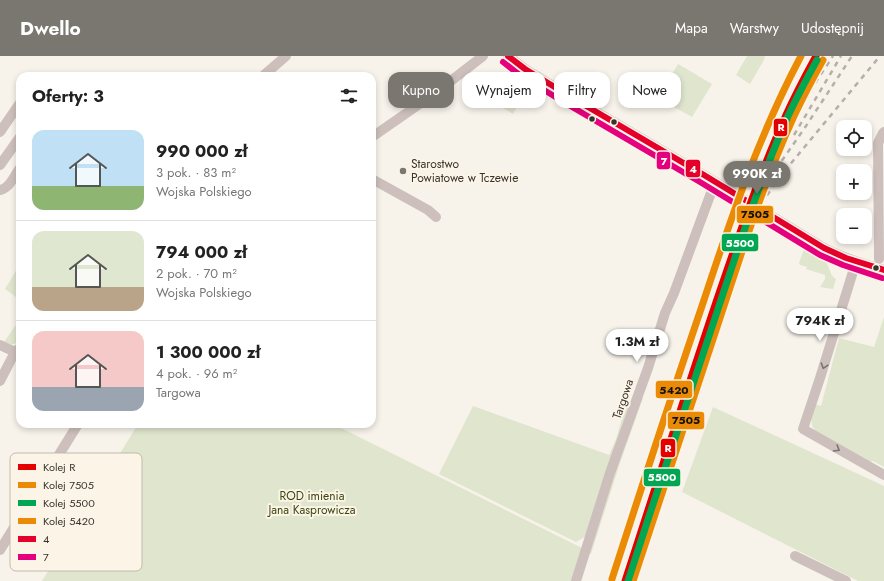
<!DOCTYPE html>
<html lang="pl">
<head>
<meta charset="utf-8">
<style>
	:root { --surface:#fff; --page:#f2f2f2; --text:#222; --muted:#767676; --line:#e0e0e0; --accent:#7a7770 }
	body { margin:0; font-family:Jost,sans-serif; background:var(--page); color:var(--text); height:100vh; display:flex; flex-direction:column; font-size:15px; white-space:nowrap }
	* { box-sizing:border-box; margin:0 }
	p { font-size:13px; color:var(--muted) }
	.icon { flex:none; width:22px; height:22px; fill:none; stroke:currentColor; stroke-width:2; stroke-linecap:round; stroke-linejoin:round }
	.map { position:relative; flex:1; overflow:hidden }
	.side { position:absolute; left:16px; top:16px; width:360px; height:356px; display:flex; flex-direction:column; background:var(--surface); border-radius:12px; box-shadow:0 2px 6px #0003 }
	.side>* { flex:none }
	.hud { position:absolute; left:388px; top:16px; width:380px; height:36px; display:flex; gap:8px }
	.fabs { position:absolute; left:836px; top:64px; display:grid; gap:8px }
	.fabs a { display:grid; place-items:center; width:36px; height:36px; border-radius:8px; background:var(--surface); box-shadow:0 2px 6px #0003; font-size:20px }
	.price { position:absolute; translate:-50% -34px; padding:0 9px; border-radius:14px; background:#fff; color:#222; font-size:13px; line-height:26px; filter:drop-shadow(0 1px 2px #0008) }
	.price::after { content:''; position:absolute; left:50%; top:24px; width:12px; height:9px; margin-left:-6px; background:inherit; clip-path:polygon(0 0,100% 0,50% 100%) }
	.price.active { background:var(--accent); color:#fff }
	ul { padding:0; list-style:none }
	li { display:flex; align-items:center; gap:12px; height:100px; padding:0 16px }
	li+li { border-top:1px solid var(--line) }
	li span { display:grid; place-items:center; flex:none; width:112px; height:80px; border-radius:12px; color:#555 }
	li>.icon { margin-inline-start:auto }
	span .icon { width:48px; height:48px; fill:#fffc; stroke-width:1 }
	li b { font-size:17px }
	h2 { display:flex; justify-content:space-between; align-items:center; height:48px; padding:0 16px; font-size:17px }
	.chip { padding:0 14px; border-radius:12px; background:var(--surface); box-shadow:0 2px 6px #0003; font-size:14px; line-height:36px }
	.chip.active { background:var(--accent); color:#fff }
	header { display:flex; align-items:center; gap:24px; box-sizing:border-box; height:56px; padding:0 20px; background:var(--accent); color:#fff }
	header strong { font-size:19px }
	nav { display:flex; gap:22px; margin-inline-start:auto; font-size:14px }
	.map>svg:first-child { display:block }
	.green { fill:#e0e5ce }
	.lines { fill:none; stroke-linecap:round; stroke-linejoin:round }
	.minor { stroke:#cdc0bc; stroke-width:10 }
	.rail { stroke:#b6aeaa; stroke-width:2.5; stroke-dasharray:5 5; stroke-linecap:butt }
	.bus-1-casing { stroke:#fcf4e6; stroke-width:9 }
	.bus-2-casing { stroke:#fcf4e6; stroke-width:9 }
	.bus-1 { stroke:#e4002b; stroke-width:6 }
	.bus-2 { stroke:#e5007d; stroke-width:6 }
	.rail-1-casing { stroke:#fcf4e6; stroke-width:10 }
	.rail-2-casing { stroke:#fcf4e6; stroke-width:10 }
	.rail-3-casing { stroke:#fcf4e6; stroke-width:10 }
	.rail-4-casing { stroke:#fcf4e6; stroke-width:10 }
	.rail-1 { stroke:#e50000; stroke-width:7 }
	.rail-2 { stroke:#eb8b05; stroke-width:7 }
	.rail-3 { stroke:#00a651; stroke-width:7 }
	.rail-4 { stroke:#eb8b05; stroke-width:7 }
	.oneway { stroke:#7a736e }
	.bus-dot { fill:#37342e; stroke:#fcf4e6; stroke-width:1.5 }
	.poi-dot { fill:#7a7770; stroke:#fcf4e6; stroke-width:1.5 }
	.labels { text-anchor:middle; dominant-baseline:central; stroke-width:4; stroke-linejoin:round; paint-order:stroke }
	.poi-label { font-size:12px; fill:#37342e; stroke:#fcf4e6; text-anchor:start }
	.street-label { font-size:12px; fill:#37342e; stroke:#fcf4e6 }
	.park-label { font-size:12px; fill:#39480f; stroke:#fcf4e6 }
	.key { fill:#fcf4e6; stroke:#c1baaf; stroke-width:1 }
	.key-label { font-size:11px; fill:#37342e }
	.line-badge { stroke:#fcf4e6; stroke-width:1.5 }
	.badge-label { font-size:11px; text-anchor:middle; font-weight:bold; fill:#fff }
	.pale-badge-label { font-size:11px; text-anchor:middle; font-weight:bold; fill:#111 }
</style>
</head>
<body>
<header>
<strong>Dwello</strong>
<nav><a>Mapa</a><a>Warstwy</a><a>Udostępnij</a></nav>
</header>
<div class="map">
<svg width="884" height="525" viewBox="0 0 884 525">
	<rect width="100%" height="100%" fill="#f7f3eb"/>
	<!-- green -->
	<g class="green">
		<path d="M747 0H765L764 4 750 28 736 19Z"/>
		<path d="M678 8 712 28 692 61 658 42Z"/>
		<path d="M523 31 527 34 513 58 500 50 505 41 515 46Z"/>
		<path d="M804 193 826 205 832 220 836 223 833 233 820 231 825 223V219L806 213 807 211 800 209 799 207Z"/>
		<path d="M20 208V244L5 233Z"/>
		<path d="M884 261V411L873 405 869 406 818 378 812 370 811 361 814 348 821 350 839 282 874 291Z"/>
		<path d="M20 263V285C15 289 10 289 4 286Z"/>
		<path d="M640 342H643L619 410 591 498H589L621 398Z"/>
		<path d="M627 345 629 348V351L586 480 576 486 439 418 473 350 609 399 616 383Z"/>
		<path d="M713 351 854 416 884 430V525H858L682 436Z"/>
		<path d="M138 368H333L582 492 573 525H42Z"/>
	</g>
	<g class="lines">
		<!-- minor -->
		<g class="minor">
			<path d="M508 0 525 13 571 41 704 119 824 192C843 202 863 208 884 214"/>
			<path d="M263 20 286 0"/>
			<path d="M0 76 20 47"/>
			<path d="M372 81 434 38 483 0"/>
			<path d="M0 109 20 81"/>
			<path d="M372 123 428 154 436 161"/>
			<path d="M0 134C10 132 14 120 20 112"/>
			<path d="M879 203 878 87 883 77 884 76"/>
			<path d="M856 206 820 322 803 373 884 419"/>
			<path d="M0 289 15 296"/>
			<path d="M0 325 15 296 20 292"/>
			<path d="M0 494 78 368"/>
			<path d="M795 500 846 525"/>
			<path d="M576 525 610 417 648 312 665 257 674 237 715 126"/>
		</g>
		<!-- rail -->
		<g class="rail">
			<path d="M798 46 814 16 825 0"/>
			<path d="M794 79 841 0"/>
			<path d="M776 113 804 73 852 0"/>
			<path d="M759 144C774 106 791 69 811 34 818 22 826 11 833 0"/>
			<path d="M630 525 738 200 747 175 756 156 778 123 880 0"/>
		</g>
		<defs>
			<path id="bus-1" d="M508 0 525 13 571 41 704 119 824 192 846 202 884 214"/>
			<path id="bus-2" d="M503 6 521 20 567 48 700 126 820 199 843 209 882 222"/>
		</defs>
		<!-- bus-1 casing -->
		<use href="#bus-1" class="bus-1-casing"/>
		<!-- bus-2 casing -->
		<use href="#bus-2" class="bus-2-casing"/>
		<!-- bus-1 -->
		<use href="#bus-1" class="bus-1"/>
		<!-- bus-2 -->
		<use href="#bus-2" class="bus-2"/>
		<defs>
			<path id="rail-1" d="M625 525C655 433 684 341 715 249 737 185 758 121 786 59 795 39 805 20 816 0"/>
			<path id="rail-2" d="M633 525C663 433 693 341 724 250 745 186 766 121 794 60 803 41 813 22 823 4"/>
			<path id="rail-3" d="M628 525C657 435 687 345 717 256 739 190 760 123 788 60 797 41 807 22 817 4"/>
			<path id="rail-4" d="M612 523C642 430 672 338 703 247 731 162 759 79 801 0"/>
		</defs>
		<!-- rail-1 casing -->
		<use href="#rail-1" class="rail-1-casing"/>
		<!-- rail-2 casing -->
		<use href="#rail-2" class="rail-2-casing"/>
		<!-- rail-3 casing -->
		<use href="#rail-3" class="rail-3-casing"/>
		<!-- rail-4 casing -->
		<use href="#rail-4" class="rail-4-casing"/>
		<!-- rail-1 -->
		<use href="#rail-1" class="rail-1"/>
		<!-- rail-2 -->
		<use href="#rail-2" class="rail-2"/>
		<!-- rail-3 -->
		<use href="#rail-3" class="rail-3"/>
		<!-- rail-4 -->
		<use href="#rail-4" class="rail-4"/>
	</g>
	<!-- one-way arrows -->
	<defs><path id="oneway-chevron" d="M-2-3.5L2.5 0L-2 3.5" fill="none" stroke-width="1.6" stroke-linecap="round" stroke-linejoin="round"/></defs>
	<g class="oneway">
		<use href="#oneway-chevron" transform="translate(824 310) rotate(107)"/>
		<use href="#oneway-chevron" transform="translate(837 393) rotate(31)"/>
	</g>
	<!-- markers -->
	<g class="bus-dot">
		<circle cx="592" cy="63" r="3.5"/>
		<circle cx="614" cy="66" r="3.5"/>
		<circle cx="876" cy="212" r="3.5"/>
	</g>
	<circle class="poi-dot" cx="403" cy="115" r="4"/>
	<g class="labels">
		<!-- poi labels -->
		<g class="poi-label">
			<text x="411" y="108">Starostwo<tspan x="411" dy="14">Powiatowe w Tczewie</tspan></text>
		</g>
		<!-- street labels -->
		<g class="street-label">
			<text transform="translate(623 343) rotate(-71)">Targowa</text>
		</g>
		<!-- park labels -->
		<g class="park-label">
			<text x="312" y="440">ROD imienia<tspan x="312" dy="14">Jana Kasprowicza</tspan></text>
		</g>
	</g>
	<!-- legend -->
	<rect x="10" y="397" width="132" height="118" rx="6" class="key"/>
	<rect x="18" y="408" width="18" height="6" fill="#e50000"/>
	<rect x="18" y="426" width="18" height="6" fill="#eb8b05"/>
	<rect x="18" y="444" width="18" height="6" fill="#00a651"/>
	<rect x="18" y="462" width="18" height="6" fill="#eb8b05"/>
	<rect x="18" y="480" width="18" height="6" fill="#e4002b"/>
	<rect x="18" y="498" width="18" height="6" fill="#e5007d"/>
	<g class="key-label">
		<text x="43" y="415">Kolej R</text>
		<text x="43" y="433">Kolej 7505</text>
		<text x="43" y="451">Kolej 5500</text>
		<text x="43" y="469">Kolej 5420</text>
		<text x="43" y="487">4</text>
		<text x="43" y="505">7</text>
	</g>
	<g class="line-badge">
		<rect x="773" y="62" width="15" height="19" rx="4" fill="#e50000"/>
		<rect x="656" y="95" width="15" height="19" rx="4" fill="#e5007d"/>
		<rect x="685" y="103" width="16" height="19" rx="4" fill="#e4002b"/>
		<rect x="736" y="149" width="38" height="19" rx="4" fill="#eb8b05"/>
		<rect x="721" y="177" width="38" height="19" rx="4" fill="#00a651"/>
		<rect x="655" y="324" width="38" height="19" rx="4" fill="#eb8b05"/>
		<rect x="667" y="355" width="38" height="19" rx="4" fill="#eb8b05"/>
		<rect x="660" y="382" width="16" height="20" rx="4" fill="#e50000"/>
		<rect x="643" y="412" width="38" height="19" rx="4" fill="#00a651"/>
	</g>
	<g class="badge-label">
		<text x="781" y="75">R</text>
		<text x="664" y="109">7</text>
		<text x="693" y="117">4</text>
		<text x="740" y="191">5500</text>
		<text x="668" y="396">R</text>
		<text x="662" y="425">5500</text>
	</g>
	<g class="pale-badge-label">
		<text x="755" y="162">7505</text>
		<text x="674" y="338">5420</text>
		<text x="686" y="368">7505</text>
	</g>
</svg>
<div class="fabs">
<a><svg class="icon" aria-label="locate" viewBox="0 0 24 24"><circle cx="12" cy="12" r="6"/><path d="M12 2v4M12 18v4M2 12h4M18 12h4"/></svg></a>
<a>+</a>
<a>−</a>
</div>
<b class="price active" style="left:757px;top:139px">990K zł</b>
<b class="price" style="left:820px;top:286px">794K zł</b>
<b class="price" style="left:637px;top:307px">1.3M zł</b>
<div class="hud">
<a class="chip active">Kupno</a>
<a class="chip">Wynajem</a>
<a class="chip">Filtry</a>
<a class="chip">Nowe</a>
</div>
<section class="side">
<h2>Oferty: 3<svg class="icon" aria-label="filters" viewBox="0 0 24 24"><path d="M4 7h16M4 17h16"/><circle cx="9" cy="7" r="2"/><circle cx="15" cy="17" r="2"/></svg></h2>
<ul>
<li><span style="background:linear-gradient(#bfe0f5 70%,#8fb573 0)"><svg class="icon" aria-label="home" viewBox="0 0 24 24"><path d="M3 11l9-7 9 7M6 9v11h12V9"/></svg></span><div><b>990 000 zł</b><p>3 pok. · 83 m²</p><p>Wojska Polskiego</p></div></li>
<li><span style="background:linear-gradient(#dfe7d0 70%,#b9a48a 0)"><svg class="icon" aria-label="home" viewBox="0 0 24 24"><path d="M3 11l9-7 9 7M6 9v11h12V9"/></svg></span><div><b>794 000 zł</b><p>2 pok. · 70 m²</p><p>Wojska Polskiego</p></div></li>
<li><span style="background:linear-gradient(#f6c9c9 70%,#9aa5b1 0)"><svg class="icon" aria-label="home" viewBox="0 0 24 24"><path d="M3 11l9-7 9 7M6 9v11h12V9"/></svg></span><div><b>1 300 000 zł</b><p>4 pok. · 96 m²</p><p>Targowa</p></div></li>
</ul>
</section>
</div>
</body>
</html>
